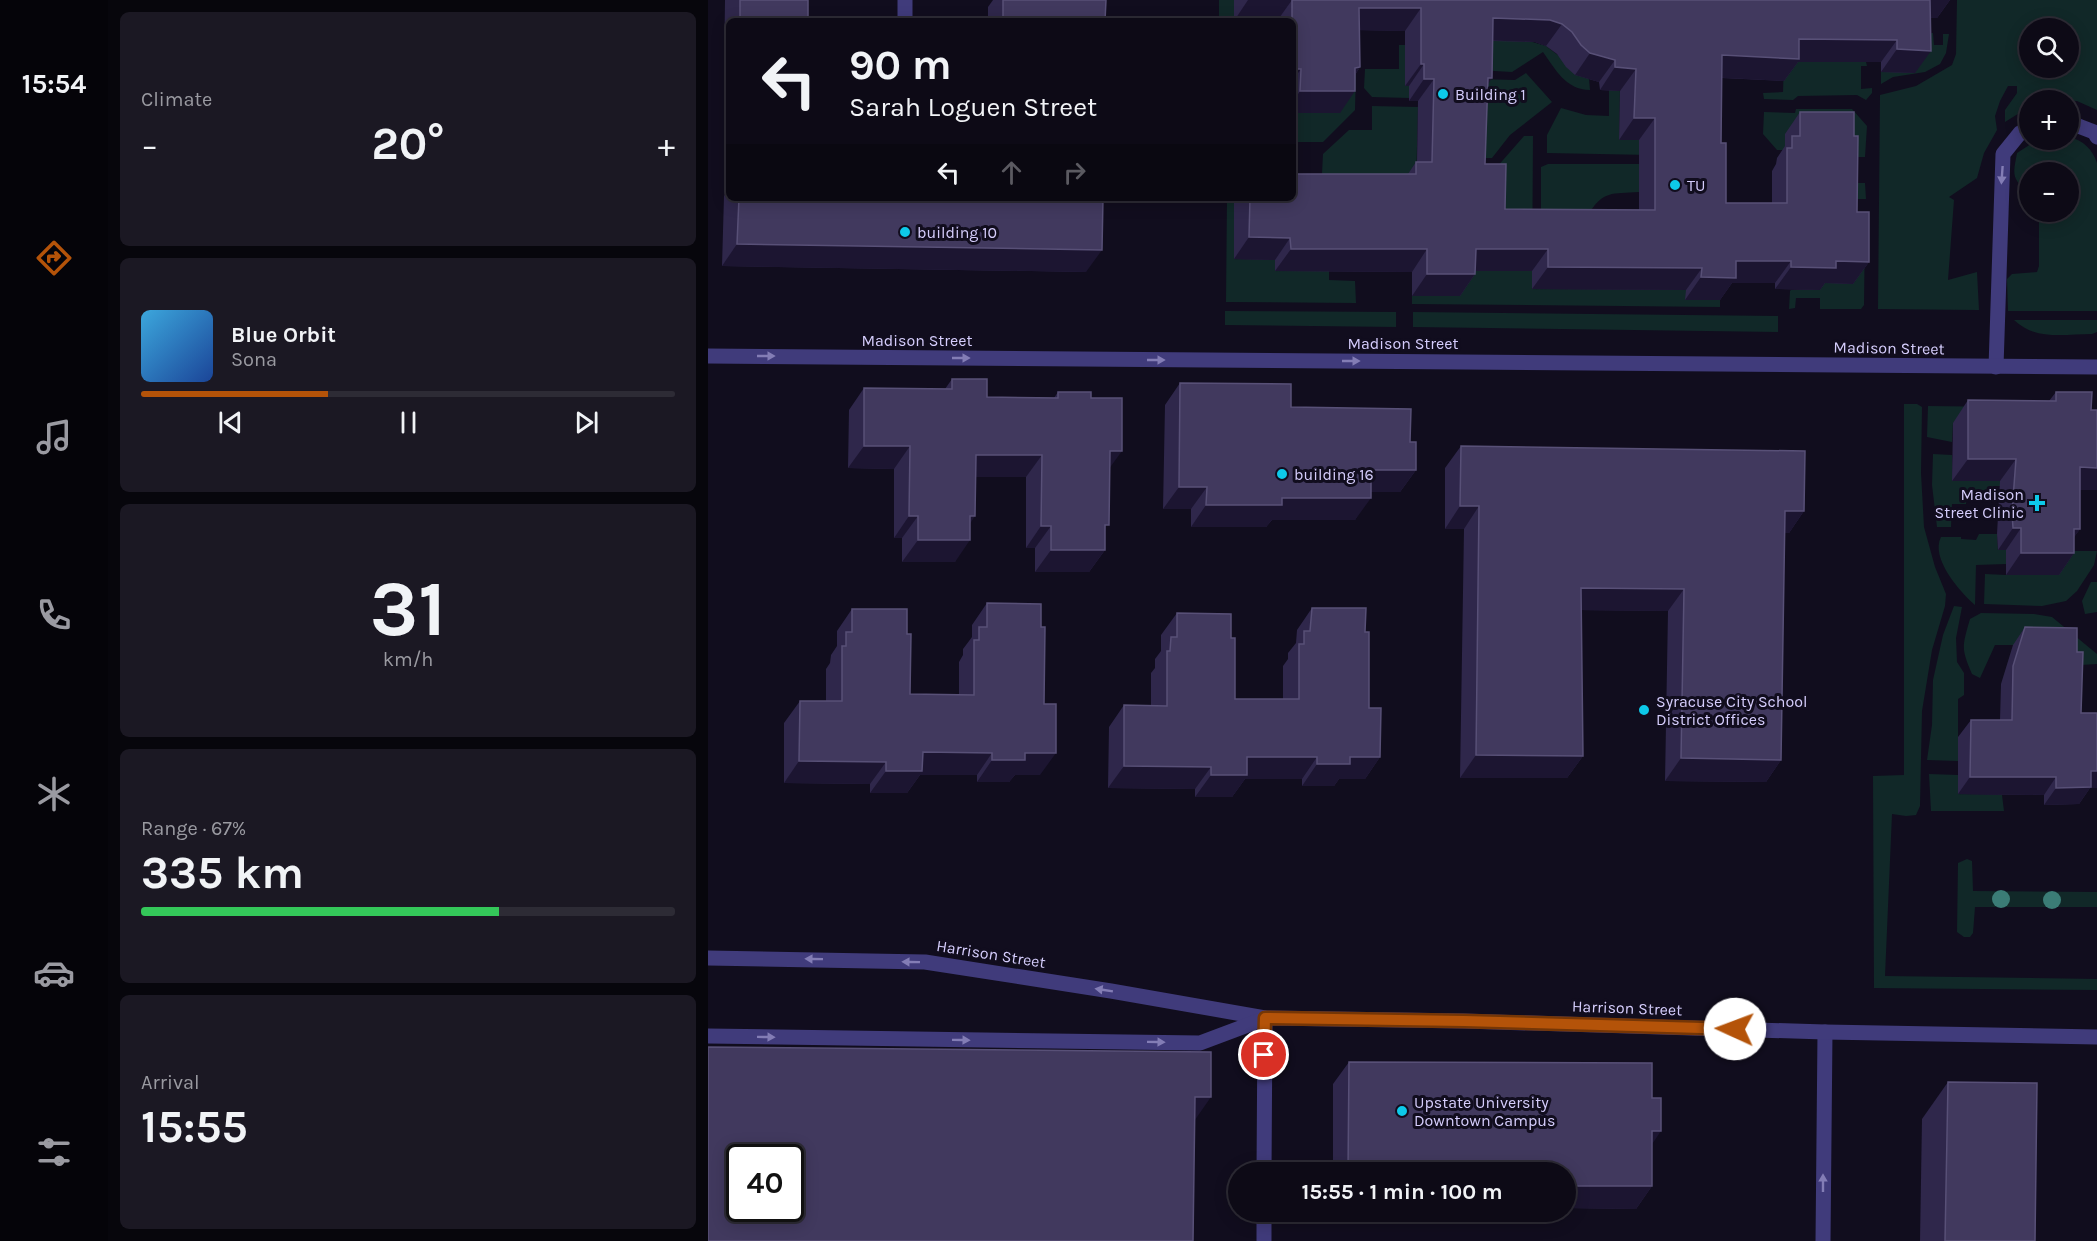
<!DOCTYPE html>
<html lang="en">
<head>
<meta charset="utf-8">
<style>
  :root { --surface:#0d0a16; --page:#1b1823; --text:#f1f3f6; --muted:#9a9aa1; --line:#2d2b35; --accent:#b45309 }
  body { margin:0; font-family:Karla,sans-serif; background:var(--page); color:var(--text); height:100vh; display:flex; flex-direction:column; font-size:22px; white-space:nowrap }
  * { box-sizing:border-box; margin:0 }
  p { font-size:20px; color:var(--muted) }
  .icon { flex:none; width:33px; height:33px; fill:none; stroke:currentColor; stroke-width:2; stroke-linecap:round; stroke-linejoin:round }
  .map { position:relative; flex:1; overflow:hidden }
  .details { display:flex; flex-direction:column; gap:12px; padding:12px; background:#07060c; width:600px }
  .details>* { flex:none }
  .top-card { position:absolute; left:18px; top:18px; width:570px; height:183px; border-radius:9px; box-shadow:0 3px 15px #0003,0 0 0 2px var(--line); background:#0d0a16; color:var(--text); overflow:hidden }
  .fabs { position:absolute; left:1311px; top:18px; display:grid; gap:12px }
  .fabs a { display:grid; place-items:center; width:60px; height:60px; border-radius:50%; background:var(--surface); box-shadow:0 3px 15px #0003,0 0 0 2px var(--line); font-size:30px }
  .speed { position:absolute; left:18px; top:1144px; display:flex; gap:12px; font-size:30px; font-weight:700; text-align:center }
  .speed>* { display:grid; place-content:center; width:78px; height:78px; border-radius:50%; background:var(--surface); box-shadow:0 3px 15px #0003,0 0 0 2px var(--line); line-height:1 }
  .speed .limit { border:3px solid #111; border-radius:9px; background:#fff; color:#111 }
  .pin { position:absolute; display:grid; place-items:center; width:51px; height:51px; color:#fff; margin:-26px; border:3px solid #fff; border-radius:50%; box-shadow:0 2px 6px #0007 }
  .me { position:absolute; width:66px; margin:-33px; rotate:272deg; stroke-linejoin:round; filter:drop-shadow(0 0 4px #0008) }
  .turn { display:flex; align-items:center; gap:21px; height:126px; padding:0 24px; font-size:27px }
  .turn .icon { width:78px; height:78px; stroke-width:2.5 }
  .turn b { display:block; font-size:42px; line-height:51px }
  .lanes { display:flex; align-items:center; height:57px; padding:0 24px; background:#0003; justify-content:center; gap:30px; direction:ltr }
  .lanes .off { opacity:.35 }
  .big { font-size:45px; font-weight:700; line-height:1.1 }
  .details .card { flex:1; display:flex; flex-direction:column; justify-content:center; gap:9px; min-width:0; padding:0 21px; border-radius:9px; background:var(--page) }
  .details .dial { align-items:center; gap:0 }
  .dial b { font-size:78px; line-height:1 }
  .song { display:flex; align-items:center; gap:18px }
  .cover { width:72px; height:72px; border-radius:9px; background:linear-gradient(135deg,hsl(200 70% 55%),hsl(220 70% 35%)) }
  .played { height:6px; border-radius:3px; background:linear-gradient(90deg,var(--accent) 35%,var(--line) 35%) }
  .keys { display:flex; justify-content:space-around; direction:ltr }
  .heat { display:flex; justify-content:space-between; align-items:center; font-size:33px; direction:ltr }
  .charge { height:9px; border-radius:4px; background:linear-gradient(90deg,#34c759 67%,var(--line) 0) }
  .trip { position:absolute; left:520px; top:1162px; width:348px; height:60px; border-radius:30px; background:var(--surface); box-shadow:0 3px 15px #0003,0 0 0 2px var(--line); font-weight:700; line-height:60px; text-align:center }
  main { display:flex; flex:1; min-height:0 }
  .menu { display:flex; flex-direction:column; width:108px; justify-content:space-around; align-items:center; background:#050409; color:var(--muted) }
  .menu .icon { width:42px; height:42px }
  .menu .active { color:var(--accent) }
  .menu b { font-size:27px; color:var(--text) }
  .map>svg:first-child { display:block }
  .green { fill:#112828; fill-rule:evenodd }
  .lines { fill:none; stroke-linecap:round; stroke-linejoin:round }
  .service { stroke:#403b7b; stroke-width:15 }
  .minor { stroke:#403b7b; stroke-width:15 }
  .tertiary { stroke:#403b7b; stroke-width:15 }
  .tree { fill:#3b7c76 }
  .wall { fill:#2f274b; fill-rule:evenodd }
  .shaded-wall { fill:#1c1531 }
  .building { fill:#41395e; stroke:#585077; stroke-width:1.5; fill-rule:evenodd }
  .oneway { fill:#837db5 }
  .route-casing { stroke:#753606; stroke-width:15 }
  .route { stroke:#b45309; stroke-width:10 }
  .poi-dot { fill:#0dc9e9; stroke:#110d1e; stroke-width:2 }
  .labels { text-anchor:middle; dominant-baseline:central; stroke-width:6; stroke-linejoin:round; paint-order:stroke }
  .poi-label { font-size:16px; fill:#d5cdfc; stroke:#110d1e; text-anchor:start }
  .street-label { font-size:16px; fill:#d5cdfc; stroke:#110d1e }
</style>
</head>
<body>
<main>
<nav class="menu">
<b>15:54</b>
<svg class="icon active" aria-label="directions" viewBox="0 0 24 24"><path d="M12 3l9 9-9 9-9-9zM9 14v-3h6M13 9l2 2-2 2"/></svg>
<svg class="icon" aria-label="music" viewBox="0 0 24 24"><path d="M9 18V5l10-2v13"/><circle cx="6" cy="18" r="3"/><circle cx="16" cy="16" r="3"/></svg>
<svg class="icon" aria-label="phone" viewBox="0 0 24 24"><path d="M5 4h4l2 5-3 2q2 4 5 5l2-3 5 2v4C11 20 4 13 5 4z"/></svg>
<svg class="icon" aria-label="climate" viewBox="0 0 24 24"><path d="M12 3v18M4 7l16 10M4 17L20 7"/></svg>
<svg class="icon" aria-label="car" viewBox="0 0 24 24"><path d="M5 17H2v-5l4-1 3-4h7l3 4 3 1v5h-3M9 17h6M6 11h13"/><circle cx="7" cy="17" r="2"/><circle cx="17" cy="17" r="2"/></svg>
<svg class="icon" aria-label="filters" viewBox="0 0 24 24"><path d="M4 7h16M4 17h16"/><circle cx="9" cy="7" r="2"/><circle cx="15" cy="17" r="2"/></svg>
</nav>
<section class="details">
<div class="card"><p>Climate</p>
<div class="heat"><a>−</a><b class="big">20°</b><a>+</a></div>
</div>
<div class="card">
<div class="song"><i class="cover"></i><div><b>Blue Orbit</b><p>Sona</p></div></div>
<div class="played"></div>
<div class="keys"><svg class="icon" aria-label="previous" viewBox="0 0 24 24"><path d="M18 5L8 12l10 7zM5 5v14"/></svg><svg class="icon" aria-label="pause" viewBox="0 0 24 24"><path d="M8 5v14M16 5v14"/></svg><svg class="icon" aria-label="next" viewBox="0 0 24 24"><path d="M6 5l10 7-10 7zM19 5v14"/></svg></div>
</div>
<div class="card dial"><b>31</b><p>km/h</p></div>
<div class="card"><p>Range · 67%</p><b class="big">335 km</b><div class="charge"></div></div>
<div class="card"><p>Arrival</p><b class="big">15:55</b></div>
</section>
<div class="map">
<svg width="1389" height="1241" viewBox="0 0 1389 1241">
  <rect width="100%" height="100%" fill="#110d1e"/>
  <g class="green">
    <path d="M511,0H526V21H546H511Z"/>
    <path d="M1249,0H1389V110L1369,101L1322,100L1321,107L1297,122V110L1309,93V86H1300L1292,101L1287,116L1289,130L1276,153L1269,178L1241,197L1246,200L1240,280L1269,272L1271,310L1170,309L1172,95L1208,86L1244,65L1248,54ZM1322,28H1360V68H1322Z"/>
    <path d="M770,26L838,46L881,79L882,90C858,90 847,69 835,52L804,72L769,70Z"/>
    <path d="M649,30L647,110L615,142H585V113H632Z"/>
    <path d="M1225,33L1226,45H1235V34H1241L1238,53L1232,64L1217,72L1185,77L1173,84V72L1206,34Z"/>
    <path d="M691,45H714L697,86H701V98L664,97L656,88L657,69H691Z"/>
    <path d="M1076,62H1158L1159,66H1153V89L1164,88V93L1158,100L1149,95L1090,96L1085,100L1056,99L1055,93L1075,92Z"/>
    <path d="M818,73L844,102L802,135L784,158H762L769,79L807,80Z"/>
    <path d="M901,90H912L911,140H942V155L839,153V135L853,108L878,115L901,116Z"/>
    <path d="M664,106L710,107L708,185L585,175L614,174L615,154L641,130H664Z"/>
    <path d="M1088,109H1144L1159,126L1157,157H1143V183H1157L1158,199H1144L1145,225H1157L1156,305L1153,309H1112V298H1088L1087,308L1081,309L1082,291L1083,290H1112V283H1145L1077,134V150H1069L1055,134L1056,112L1087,113Z"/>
    <path d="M816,136H825L824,289L978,290V299L1012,300V307L704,304V296L788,168Z"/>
    <path d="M1361,137C1375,140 1385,150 1389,163V311H1300L1299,279L1304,274L1329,272L1331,266V212H1360V172H1322L1321,193C1303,178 1305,175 1309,153L1329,140H1360Z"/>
    <path d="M840,164H936L931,177V192C904,194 895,190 880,215L833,223V167Z"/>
    <path d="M519,198H526V259L567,260L621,271V280L647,281L648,303L518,302Z"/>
    <path d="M517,311L688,312V327L517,325Z"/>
    <path d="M705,312L1070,316V332L705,327Z"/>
    <path d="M1306,320H1389V332L1384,334C1356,334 1328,341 1306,320Z"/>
    <path d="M1196,404H1209L1214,407L1213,473L1216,527L1227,567L1238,594L1237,606L1224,650L1214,711L1212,806L1208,815L1198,816L1184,814L1177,976L1389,979V990L1166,988L1165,776L1196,775Z"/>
    <path d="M1220,406L1299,407L1245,423L1244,442L1219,437Z"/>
    <path d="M1225,454L1244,455L1245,481H1303L1302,486H1285V491L1259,490L1258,504H1244L1243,527H1229L1224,485Z"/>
    <path d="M1271,534H1289L1290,550H1298V564L1268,565L1267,605C1252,592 1222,558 1233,537H1253V539L1268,540Z"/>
    <path d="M1351,551H1389L1386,565L1369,591L1358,601L1334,606L1276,604L1277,574L1298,575Z"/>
    <path d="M1383,582H1389V612L1377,614L1374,601Z"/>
    <path d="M1246,606L1254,607L1248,638L1249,662L1256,673V695L1250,699V761L1219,760L1224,725L1225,680L1235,635Z"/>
    <path d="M1273,613L1326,614L1344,617L1389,654V664L1357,666L1305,645H1287L1272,678L1264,674C1253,648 1254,647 1262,619Z"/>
    <path d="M1221,774L1250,775V794L1294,795L1296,811H1223Z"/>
    <path d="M1259,859L1264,861L1265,891L1389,892V907H1267L1265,933L1262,937H1256L1249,932L1250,863Z"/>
  </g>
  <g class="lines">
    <g class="service">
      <path d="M197,21V0"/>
      <path d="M1360,122L1386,132L1389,137"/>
      <path d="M1288,367L1295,154L1312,133L1322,128"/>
    </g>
    <g class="minor">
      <path d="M0,356L1389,367"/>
      <path d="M556,1173L557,1018"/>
      <path d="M556,1241V1212"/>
      <path d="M1115,1241L1117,1032"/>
    </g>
    <g class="tertiary">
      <path d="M0,958L217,962L403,991L557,1018L756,1021L1117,1032L1389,1037"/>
      <path d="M0,1036L492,1043L556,1019"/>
    </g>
  </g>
  <g class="tree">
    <circle cx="1293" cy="899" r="9"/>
    <circle cx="1344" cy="900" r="9"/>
  </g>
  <g class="wall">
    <path d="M17,0H100V21H21V72H16Z"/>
    <path d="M285,0H398L397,21H280V7Z"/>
    <path d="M526,0H1242L1229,18H1222L1207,73L1173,72V62H1090L1076,81L1014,78L1013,143L1018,203H1064V171L1068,164L1069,158L1077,146V134L1092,112L1146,136L1149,212L1161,262L1145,284L1117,283L1112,290L1067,289V283H1024L1012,300H977L978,290L824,289V271H767V274L752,296H704V272L567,271V260L526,259V198H585L586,174H700L708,162H709L710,101H701V86H697V31L652,30V67L647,75L632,113H585V21H526ZM785,41L827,42L838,46L849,54L858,67L867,75L891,82L892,90L912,91L911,140H931V210L797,209L777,164L780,86Z"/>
    <path d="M21,188V198H395L378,272L14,266L16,196Z"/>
    <path d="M244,379L279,397L346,398L350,392L383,398L402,467L397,532V550L381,572H327V548H318V477H268L262,524L247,562H194V538H186V469L140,468L141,410L156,388L237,389Z"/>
    <path d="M472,383L583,407L702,442L708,470L692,492H663L647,520H564L558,527H483V509H455L457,405Z"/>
    <path d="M1348,392L1383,410H1389V490H1372V529L1366,537V553L1351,575H1298V550H1290L1289,534L1292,481H1244L1245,423L1260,400L1341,401Z"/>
    <path d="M753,446L1096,511L1081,533H1076L1073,760L1058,782L957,781L960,611L873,610L875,756L859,778H752L756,529H737V468Z"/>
    <path d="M279,603L332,775H307L301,782H269V775H212L199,793H162V784L76,783V723L92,701H118V669L122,663L123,655L129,646V631L144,609L199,634L202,694L251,695V662L255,655V649L264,637V625Z"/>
    <path d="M604,608L657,632L661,708L672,757L657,779H631L626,786H594V779H537L524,797H487V789L400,788L401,727L416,705L443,706V673L447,668V659L453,651V635L469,613L523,638L527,699H575V666L580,659V653L588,643L589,630Z"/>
    <path d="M1317,627L1369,652L1373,713H1389V788H1382L1371,804L1336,805V795L1250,794V737L1263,720H1292L1293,684L1305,645Z"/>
    <path d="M641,1062L944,1186L928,1209L858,1208V1173H625V1084Z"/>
    <path d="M1240,1082L1327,1241H1212L1214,1119Z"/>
  </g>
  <g class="shaded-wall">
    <path d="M540,0H584L569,21H526Z"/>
    <path d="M1219,0H1242L1229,18H1206Z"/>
    <path d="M651,8H713L697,31L636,30Z"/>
    <path d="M785,18L842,20L854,24L838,46L827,42L770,40Z"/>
    <path d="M1091,39L1189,40L1173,62H1090L1076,81L999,77L1014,55Z"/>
    <path d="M1189,49L1223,51L1207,73L1173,72Z"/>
    <path d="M882,53L907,60L891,82L867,75Z"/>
    <path d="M713,64H716L701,86H697Z"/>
    <path d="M21,65V72H16Z"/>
    <path d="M652,67L637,90L647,68Z"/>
    <path d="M907,67L928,69L912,91L892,90Z"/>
    <path d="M586,69H593L585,80V71Z"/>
    <path d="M780,78H784L769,101Z"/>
    <path d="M716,79H726L710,101H701Z"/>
    <path d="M592,91H647L632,113H585V102Z"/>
    <path d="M926,118H947L931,140H911Z"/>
    <path d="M541,237L582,238L567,260L526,259Z"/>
    <path d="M29,244L394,250L378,272L14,266Z"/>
    <path d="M583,249H719L704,272L567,271Z"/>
    <path d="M768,249H840L824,271H752Z"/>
    <path d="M1028,261H1083L1067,283H1024L1012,300H977L993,277Z"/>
    <path d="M1128,261L1161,262L1145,284L1117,283L1112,290L1067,289L1083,267Z"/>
    <path d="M840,267L994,268L978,290L824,289Z"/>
    <path d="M719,274H767L752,296H704Z"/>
    <path d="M156,446H202L186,469L140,468Z"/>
    <path d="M402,451H414L398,473Z"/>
    <path d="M268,455H334L318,477H253Z"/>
    <path d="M1260,459H1308L1292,481H1244Z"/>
    <path d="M1372,467L1389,468V490H1357Z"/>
    <path d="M663,470H708L692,492H647Z"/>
    <path d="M471,487H499L483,509H455Z"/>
    <path d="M574,498H663L647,520H564L558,527H483L498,505Z"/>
    <path d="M752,506H771L756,529H737Z"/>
    <path d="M1077,511H1096L1081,533H1061Z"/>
    <path d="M201,516H210L194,538H186Z"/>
    <path d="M262,516H267L252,539Z"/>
    <path d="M333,526H343L327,548H318Z"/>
    <path d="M1305,528H1313L1298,550H1290Z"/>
    <path d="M1366,529H1372L1356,551Z"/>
    <path d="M210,540H262L247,562H194Z"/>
    <path d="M343,550H397L381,572H327Z"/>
    <path d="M1313,553H1366L1351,575H1298Z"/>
    <path d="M873,588L976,589L960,611L857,610Z"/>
    <path d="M215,752L284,753L269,775H212L199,793H162L178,771Z"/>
    <path d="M317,753H348L332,775H307L301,782H269L284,760Z"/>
    <path d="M768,755L875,756L859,778H752Z"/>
    <path d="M539,757H609L594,779H537L524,797H487L503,775Z"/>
    <path d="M642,757H672L657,779H631L626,786H594L609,764Z"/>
    <path d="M973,758L1073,760L1058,782L957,781Z"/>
    <path d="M91,761L178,762L162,784L76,783Z"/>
    <path d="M416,766L503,767L487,789L400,788Z"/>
    <path d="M1383,771H1389V788H1382L1371,804L1336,805L1348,788Z"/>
    <path d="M1262,777H1348L1336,795L1250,794Z"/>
    <path d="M487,1097H503L482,1127Z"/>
    <path d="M944,1131H953L938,1153Z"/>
    <path d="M858,1186H944L928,1209L858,1208Z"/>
  </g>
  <g class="building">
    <rect x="32" y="0" width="68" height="21"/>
    <path d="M295,0H398L397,21H295Z"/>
    <path d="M584,0H1222L1223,51L1189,49V40L1091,39V59L1014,55L1013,143H1018V203H1079V148H1084V136H1092V112H1146V136H1150L1149,212H1161V262L1128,261V268L1083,267V261H1028V278L993,277L994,268L840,267V249H768L767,274H719V249H583L582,238L541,237L542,198H585V165L586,174H708V162H724L726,79H716V64H713V8H651L652,67L647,68V91H592L593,69H586L587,55H585V21H584ZM785,18L842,20L854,24L864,32L873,45L882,53L907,60V67L928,69L926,118H947V210L797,209L798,164H777L780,78H784Z"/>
    <path d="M31,198H395L394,250L29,244Z"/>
    <path d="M244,379H279V397L350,398V392H383V398H414V451H402L401,525H397V550H343V526H333L334,455H268L267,516H262V540H210V516H201L202,446H156V388L244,389Z"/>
    <path d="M472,383L583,384V407L703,409L702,442H708V470H663V498H574V505H498L499,487H471Z"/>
    <path d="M1348,392H1384L1383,410H1389V468L1372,467V529H1366V553H1313V528H1305L1304,512L1308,459H1260V400L1348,401Z"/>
    <path d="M753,446L1097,451L1096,511H1077L1073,760L973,758L976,589L873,588L875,756L768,755L771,506H752Z"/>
    <path d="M279,603L333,604V627H337L336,704H348V753H317V760H284V753L215,752L214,771H178V762L91,761L92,701H134V646H138V632H144V609H199V634H203L202,694L266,695V640H271V627H279Z"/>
    <path d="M604,608H658L657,632H661V708H673L672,757H642V764H609V757H539V775H503V767L416,766V705L459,706V651H462L463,637H469V613L523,614V638H527V699H591V644H596V631H602Z"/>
    <path d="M1317,627L1369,628V652H1375L1373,713H1389V771H1383V787L1348,788V777H1262L1263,720H1304L1305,666Z"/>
    <path d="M0,1047L503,1052V1097H487L485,1241H0ZM32,1158H82V1209H32Z"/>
    <path d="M641,1062L944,1063V1098H953V1131H944V1186H858V1173H640Z"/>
    <path d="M1240,1082L1329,1083L1327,1241H1237Z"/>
  </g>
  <defs><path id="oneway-solid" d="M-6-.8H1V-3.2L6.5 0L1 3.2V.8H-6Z" transform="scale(1.5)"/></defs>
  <g class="oneway">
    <use href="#oneway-solid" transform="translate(1294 175) rotate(94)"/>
    <use href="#oneway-solid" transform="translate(58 356)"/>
    <use href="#oneway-solid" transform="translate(253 358)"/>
    <use href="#oneway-solid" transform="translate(448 360)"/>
    <use href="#oneway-solid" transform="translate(643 361)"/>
    <use href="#oneway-solid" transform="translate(106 959) rotate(-179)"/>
    <use href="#oneway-solid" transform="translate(203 962) rotate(-179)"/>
    <use href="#oneway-solid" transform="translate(396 990) rotate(-171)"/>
    <use href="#oneway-solid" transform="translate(58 1037) rotate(1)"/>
    <use href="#oneway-solid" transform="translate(253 1040) rotate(1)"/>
    <use href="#oneway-solid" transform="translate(448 1042) rotate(1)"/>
    <use href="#oneway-solid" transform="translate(1115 1183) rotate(-90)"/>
  </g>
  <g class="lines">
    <defs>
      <path id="route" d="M556,1055L557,1018L756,1021L1027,1029"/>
    </defs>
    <use href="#route" class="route-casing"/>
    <use href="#route" class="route"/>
  </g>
  <g class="poi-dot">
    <circle cx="735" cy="94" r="6"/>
    <circle cx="967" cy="185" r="6"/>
    <circle cx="197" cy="232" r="6"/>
    <circle cx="574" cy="474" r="6"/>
    <path d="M1326 494h6v6h6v6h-6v6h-6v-6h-6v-6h6z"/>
    <circle cx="936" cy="710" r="6"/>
    <circle cx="694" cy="1111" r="6"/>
  </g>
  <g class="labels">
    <g class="poi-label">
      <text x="747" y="94">Building 1</text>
      <text x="979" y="185">TU</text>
      <text x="209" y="232">building 10</text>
      <text x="586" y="474">building 16</text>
      <text x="1316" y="494" text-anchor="end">Madison<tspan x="1316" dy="18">Street Clinic</tspan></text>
      <text x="948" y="701">Syracuse City School<tspan x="948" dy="18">District Offices</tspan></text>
      <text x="706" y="1102">Upstate University<tspan x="706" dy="18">Downtown Campus</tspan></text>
    </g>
    <g class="street-label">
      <text x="209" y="340">Madison Street</text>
      <text x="695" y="343">Madison Street</text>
      <text transform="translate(1181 348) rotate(1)">Madison Street</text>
      <text transform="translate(283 954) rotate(9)">Harrison Street</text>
      <text transform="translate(919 1008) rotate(2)">Harrison Street</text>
    </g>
  </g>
</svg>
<div class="fabs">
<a><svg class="icon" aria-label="search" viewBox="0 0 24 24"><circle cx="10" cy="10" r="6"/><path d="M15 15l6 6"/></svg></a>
<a>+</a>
<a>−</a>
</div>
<div class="speed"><div class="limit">40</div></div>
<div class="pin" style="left:556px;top:1055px;background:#d93025"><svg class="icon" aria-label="arrive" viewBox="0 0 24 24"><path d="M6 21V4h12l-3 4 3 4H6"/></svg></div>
<svg class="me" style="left:1027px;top:1029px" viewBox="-20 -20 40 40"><circle r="19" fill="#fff"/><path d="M0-13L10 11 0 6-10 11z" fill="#b45309"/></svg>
<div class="trip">15:55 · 1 min · 100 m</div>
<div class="top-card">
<div class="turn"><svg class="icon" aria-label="left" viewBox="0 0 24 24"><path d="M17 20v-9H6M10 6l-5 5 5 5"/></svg><div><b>90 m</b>Sarah Loguen Street</div></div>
<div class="lanes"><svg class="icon" aria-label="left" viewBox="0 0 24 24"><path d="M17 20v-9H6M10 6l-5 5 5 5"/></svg><svg class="icon off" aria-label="ahead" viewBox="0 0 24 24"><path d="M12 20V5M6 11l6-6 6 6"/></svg><svg class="icon off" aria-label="right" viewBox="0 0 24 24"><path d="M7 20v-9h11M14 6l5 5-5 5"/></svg></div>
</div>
</div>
</main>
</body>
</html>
